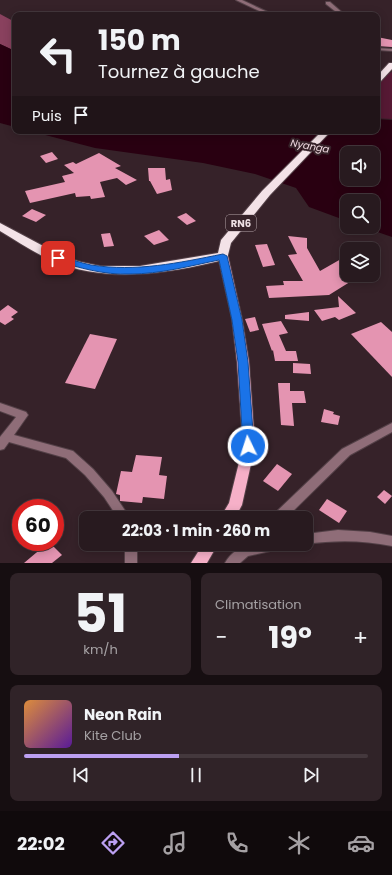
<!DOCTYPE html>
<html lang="fr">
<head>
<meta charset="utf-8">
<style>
  :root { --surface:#281a1f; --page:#302328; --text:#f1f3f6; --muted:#a5a1a4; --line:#44383d; --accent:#bca0f2 }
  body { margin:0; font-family:Poppins,sans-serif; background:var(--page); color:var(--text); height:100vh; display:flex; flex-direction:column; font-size:15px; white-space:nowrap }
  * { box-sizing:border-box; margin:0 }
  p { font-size:13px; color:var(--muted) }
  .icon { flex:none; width:22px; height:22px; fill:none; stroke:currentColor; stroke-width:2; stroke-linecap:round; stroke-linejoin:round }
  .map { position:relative; height:563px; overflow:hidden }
  .details { display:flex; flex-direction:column; gap:10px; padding:10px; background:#160e11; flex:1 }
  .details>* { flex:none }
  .hud { position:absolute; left:12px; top:12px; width:368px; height:122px; border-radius:8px; box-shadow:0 2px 10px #0003,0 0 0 1px var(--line); background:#281a1f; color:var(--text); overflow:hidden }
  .tools { position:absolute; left:340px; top:146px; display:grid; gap:8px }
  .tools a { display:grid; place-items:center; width:40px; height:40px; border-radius:8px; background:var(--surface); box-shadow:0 2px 10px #0003,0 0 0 1px var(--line); font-size:20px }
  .speed { position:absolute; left:12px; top:499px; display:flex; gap:8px; font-size:20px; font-weight:700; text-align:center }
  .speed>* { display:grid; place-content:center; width:52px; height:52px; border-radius:50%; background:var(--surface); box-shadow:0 2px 10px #0003,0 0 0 1px var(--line); line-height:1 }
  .speed .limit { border:6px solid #d22; background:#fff; color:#111 }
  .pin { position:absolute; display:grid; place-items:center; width:34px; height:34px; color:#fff; margin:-17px; border-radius:8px; box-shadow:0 2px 6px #0006 }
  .me { position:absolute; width:44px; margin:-22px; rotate:356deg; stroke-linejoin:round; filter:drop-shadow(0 0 3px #0008) }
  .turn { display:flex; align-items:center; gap:14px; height:84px; padding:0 20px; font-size:18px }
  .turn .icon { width:52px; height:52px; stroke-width:2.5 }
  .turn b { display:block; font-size:28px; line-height:34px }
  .then { display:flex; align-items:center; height:38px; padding:0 20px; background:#0003; gap:8px; font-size:15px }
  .big { font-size:30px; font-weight:700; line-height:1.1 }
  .details .card { flex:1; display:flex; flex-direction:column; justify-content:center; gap:6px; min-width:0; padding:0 14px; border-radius:8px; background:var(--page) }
  .details .dial { align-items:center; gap:0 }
  .dial b { font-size:52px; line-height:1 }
  .song { display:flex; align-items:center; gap:12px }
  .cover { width:48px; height:48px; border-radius:6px; background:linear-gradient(135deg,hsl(30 70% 55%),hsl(270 70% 35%)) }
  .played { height:4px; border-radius:2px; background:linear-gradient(90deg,var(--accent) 45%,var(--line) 45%) }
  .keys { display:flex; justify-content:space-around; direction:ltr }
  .heat { display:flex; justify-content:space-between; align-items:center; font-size:22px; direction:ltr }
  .details .tiles { flex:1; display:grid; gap:10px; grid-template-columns:1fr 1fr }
  .card:last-child { grid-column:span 2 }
  .trip { position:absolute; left:79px; top:511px; width:234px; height:40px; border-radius:8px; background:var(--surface); box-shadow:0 2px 10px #0003,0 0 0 1px var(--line); font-weight:700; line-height:40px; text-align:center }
  .dock { display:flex; height:64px; justify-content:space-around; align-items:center; background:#100a0c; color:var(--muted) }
  .dock .icon { width:28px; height:28px }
  .dock .on { color:var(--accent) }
  .dock b { font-size:18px; color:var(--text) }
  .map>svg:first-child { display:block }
  .green { fill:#561934 }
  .forest { fill:#89415e }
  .water { fill:#290011; fill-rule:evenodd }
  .building { fill:#e494b1 }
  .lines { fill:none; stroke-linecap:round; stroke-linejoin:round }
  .street-casing { stroke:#534047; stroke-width:2 }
  .primary-casing { stroke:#534047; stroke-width:2 }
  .highway-casing { stroke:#534047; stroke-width:2 }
  .street { fill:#8f6d78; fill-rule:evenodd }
  .primary { fill:#f6b0c8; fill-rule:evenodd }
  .highway { fill:#f3e2e7; fill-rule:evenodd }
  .route { fill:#1a73e8; stroke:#114b97 }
  .labels { text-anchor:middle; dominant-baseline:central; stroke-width:4; stroke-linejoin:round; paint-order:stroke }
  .far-water-label { font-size:10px; font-style:italic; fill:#f2dce3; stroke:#362229 }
  .shield { fill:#362229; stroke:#b6a6ab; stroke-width:1 }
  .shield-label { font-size:10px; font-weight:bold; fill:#eddfe3 }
</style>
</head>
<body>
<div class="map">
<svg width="392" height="563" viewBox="0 0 392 563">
  <rect width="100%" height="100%" fill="#362229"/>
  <path class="green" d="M392,72V119L377,118V79Z"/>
  <path class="forest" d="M0,14L15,22V51L0,44Z"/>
  <g class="water">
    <path d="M0,44L15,51V127L0,123Z"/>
    <path d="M377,119L392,120V237L363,227H373V201H347V221L309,207L296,188L255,174L203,163L95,148L30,131H377ZM347,153H373V179H347Z"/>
  </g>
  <g class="building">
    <path d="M377,37L392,40V47L377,46Z"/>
    <path d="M52,152L58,159L46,163L40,156Z"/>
    <path d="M99,153L121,166L115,168L137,180L126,185L117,178L100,182L105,197L91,199L90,196L76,197L75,193L30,203L25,191L65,182L62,176L74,173L64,165L73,162L76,164Z"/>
    <path d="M148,168H165L166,180L170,179L172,190L157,194L150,181H149Z"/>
    <path d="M32,209L46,215L36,222L22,216Z"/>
    <path d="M186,213L196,221L187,225L177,217Z"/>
    <path d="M159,230L169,240L154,245L144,236Z"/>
    <path d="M110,233L114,246L104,247L101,234Z"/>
    <path d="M288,236L307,238V248L320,271L341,259L347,263V275H361L329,295L269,298L266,286L284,285L283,281H303L288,255L297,254Z"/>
    <path d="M267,244L275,265L263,267L255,245Z"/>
    <path d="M338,296L356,313L339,320L335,317L322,321L314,310L339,307Z"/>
    <path d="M8,305L18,312L11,317L14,319L5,325L0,322V311Z"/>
    <path d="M309,312V321L285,319V315Z"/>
    <path d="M255,317L259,330L250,332L245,319Z"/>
    <path d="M281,321L288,333L279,335L286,351H296L298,361H275L273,350L272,351L262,324Z"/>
    <path d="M381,322L392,332V377L351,334Z"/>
    <path d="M90,334L117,339L95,389L65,383Z"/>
    <path d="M293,363L310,364L311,374L293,373Z"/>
    <path d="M278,383H290V391H304L306,403H292L294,426L281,425Z"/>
    <path d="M324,409L334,412L333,414L340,416L338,425L321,422Z"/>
    <path d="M136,455L162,457L159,475L167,476L164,499L143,497L142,503L120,501V495L116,494L121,471L132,472Z"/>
    <path d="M277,464L292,474L278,491L263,481Z"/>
    <path d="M384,490L392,496L385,504L377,497Z"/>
    <path d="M327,499L347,511L339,523L319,510Z"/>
    <path d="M49,542L62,555L52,563H24Z"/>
  </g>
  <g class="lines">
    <defs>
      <g id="street">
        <path d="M236,0H242L274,15H268Z"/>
        <path d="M326,2H330L345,15H340L326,4Z"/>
        <path d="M377,48L392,49V51L377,50Z"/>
        <path d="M0,403L26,412L28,415L14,435L73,451L93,469L112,491L130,518H118L104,497L85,475L66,458L9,442L4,449L0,450V437L16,417L0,411Z"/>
        <path d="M392,423V432L350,455L286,518H272L274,514L342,449Z"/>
        <path d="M338,530L370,532L392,536V546C363,540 335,540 306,544H305L306,534Z"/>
        <rect x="125" y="544" width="12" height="19"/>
        <path d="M252,544H285L283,548L279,549L248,556L240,563H225C230,553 242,546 252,544Z"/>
      </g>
      <g id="primary">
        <path d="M223,253L228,256L242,319L249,362L255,446L242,505L235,518H220L229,503L243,446L237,362L232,319L218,256Z"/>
        <path d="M203,544H218L207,563H191Z"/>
      </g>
      <g id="highway">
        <path d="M389,63H392V69L380,82H377V76Z"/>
        <path d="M322,131H331L270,195L231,243L227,259C172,273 107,284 53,261C34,253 17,241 0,231V223L62,256L81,262L100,266H140L218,253L221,240L262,191Z"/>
      </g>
    </defs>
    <use href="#street" class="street-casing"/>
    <use href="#primary" class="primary-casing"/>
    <use href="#highway" class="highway-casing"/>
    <use href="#street" class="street"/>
    <use href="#primary" class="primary"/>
    <use href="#highway" class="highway"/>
  </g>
  <path class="route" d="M223,254L227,256L242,320L248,362L254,446L253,450L248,451L244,450L243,446L238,362L232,320L219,260C190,266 160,274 130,274C104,275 79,268 55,260L53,258L58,256C69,258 80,263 91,265C137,272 178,263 223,254Z"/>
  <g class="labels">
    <g class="far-water-label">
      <text transform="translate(310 146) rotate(10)">Nyanga</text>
    </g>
    <rect class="shield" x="226" y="215" width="30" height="16" rx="3"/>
    <g class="shield-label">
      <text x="241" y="223">RN6</text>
    </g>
  </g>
</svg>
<div class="tools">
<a><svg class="icon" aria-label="sound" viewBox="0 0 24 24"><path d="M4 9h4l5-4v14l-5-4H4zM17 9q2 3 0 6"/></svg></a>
<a><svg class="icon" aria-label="search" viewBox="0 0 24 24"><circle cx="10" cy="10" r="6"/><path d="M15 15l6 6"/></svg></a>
<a><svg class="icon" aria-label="layers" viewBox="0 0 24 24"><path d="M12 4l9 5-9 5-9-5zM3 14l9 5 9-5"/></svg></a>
</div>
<div class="speed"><div class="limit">60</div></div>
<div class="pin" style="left:58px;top:258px;background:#d93025"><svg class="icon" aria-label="arrive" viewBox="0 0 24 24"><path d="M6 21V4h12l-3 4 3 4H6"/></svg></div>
<svg class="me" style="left:248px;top:446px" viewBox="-20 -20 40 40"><circle r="17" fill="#1a73e8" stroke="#fff" stroke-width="3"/><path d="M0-11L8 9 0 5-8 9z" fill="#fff"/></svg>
<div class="trip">22:03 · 1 min · 260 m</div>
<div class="hud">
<div class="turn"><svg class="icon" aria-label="left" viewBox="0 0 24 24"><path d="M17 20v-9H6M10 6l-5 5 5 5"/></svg><div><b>150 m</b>Tournez à gauche</div></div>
<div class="then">Puis<svg class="icon" aria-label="arrive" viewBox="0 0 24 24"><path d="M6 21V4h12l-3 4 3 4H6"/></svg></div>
</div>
</div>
<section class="details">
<div class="tiles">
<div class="card dial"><b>51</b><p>km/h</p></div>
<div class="card"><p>Climatisation</p>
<div class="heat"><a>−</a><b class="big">19°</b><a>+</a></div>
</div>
<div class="card">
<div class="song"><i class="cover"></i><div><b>Neon Rain</b><p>Kite Club</p></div></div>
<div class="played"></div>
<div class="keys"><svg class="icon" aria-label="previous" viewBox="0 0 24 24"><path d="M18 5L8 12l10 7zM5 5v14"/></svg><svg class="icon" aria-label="pause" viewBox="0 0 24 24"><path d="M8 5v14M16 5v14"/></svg><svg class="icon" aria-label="next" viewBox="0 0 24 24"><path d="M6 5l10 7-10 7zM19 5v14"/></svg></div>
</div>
</div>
</section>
<nav class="dock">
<b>22:02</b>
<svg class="icon on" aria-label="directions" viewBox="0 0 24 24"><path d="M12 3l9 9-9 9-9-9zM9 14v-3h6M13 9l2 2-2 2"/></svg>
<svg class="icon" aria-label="music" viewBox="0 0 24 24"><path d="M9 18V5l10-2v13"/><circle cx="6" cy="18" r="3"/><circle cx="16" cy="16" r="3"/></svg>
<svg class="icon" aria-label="phone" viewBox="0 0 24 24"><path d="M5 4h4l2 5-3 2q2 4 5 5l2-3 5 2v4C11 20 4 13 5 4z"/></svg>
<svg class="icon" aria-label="climate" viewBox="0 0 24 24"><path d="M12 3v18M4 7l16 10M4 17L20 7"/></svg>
<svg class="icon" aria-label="car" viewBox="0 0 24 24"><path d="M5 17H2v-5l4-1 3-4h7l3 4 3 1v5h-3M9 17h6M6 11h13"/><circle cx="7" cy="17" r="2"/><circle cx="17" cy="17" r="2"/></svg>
</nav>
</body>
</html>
